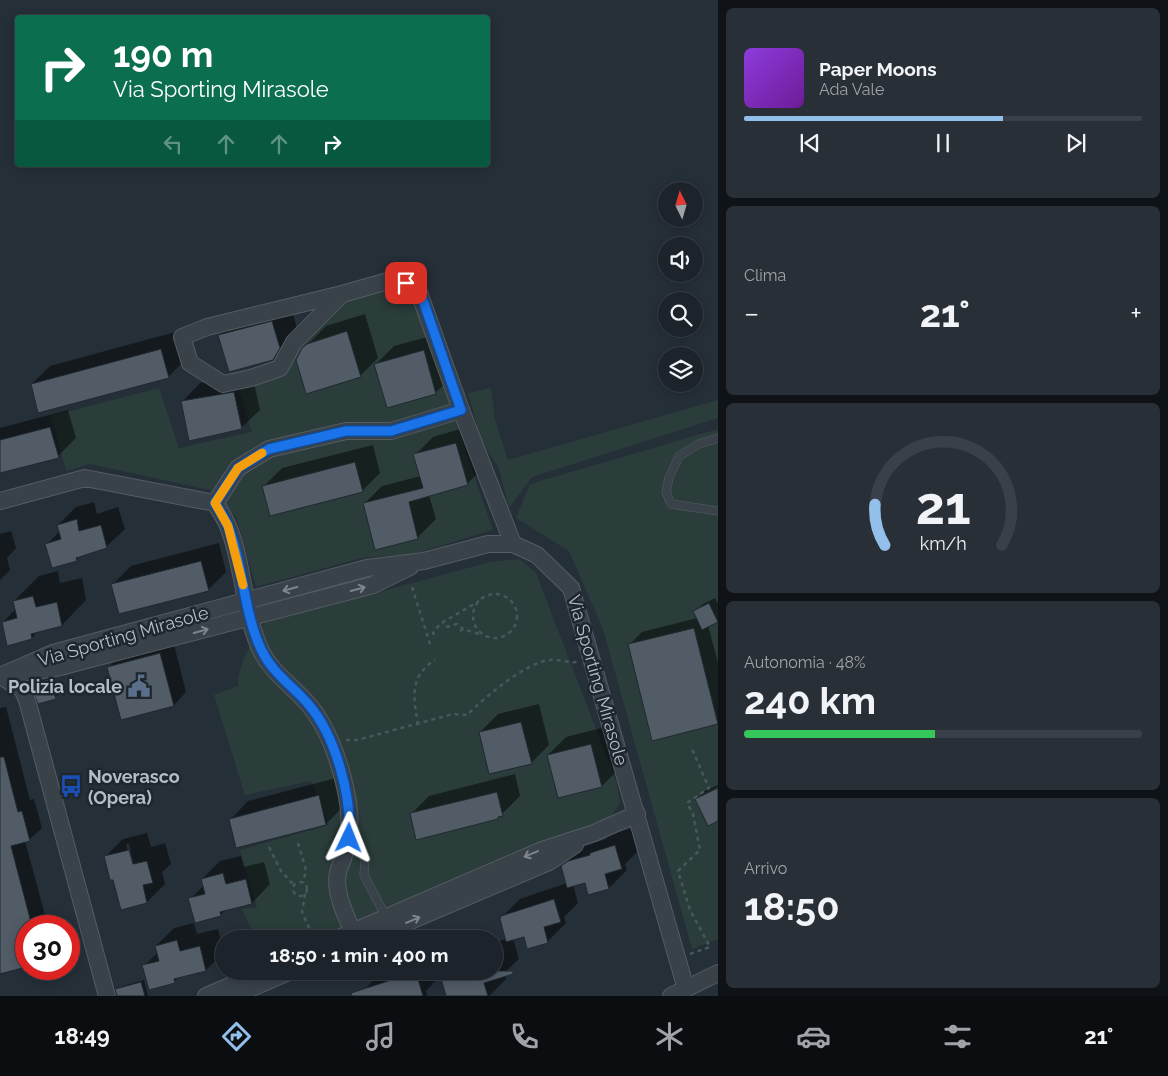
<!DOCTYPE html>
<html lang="it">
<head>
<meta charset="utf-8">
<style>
  :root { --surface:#1c232a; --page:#292f36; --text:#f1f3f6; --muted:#a0a4a8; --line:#3a4047; --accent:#93bfeb }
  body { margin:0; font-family:Raleway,sans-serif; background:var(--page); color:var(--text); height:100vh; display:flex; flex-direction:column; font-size:19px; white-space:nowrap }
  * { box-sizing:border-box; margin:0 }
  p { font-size:16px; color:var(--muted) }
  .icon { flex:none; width:28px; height:28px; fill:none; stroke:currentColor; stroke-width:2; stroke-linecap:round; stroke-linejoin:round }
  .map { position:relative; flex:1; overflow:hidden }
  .details { display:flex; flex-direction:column; gap:8px; padding:8px; background:#0f1317; width:450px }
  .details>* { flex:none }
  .hud { position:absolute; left:15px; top:15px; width:475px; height:152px; border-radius:5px; box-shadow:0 2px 12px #0003,0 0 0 1px var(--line); background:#0b6e4f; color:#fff; overflow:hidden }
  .needle { width:32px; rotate:355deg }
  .controls { position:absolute; left:658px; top:182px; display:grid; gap:10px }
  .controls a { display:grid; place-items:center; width:45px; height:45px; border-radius:50%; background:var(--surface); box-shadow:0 2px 12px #0003,0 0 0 1px var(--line); font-size:25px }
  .speed { position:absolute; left:15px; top:915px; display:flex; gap:10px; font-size:25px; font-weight:700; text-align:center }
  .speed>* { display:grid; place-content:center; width:65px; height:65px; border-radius:50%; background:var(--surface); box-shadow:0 2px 12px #0003,0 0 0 1px var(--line); line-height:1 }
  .speed .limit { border:8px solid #d22; background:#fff; color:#111 }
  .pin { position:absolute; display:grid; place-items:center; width:42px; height:42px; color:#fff; margin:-21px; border-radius:10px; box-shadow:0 2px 8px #0006 }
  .me { position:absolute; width:55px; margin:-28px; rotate:2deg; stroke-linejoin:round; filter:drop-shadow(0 0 4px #0008) }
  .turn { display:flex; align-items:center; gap:18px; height:105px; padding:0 15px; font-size:22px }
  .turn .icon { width:65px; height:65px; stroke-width:2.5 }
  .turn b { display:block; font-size:35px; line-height:42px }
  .lanes { display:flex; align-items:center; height:48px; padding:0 15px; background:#0003; justify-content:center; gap:25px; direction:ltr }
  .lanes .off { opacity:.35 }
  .big { font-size:38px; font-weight:700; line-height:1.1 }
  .details .widget { flex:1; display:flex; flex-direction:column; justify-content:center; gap:8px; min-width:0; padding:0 18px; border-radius:8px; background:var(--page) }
  .details .dial { align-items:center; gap:0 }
  .dial svg { height:130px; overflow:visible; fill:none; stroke:var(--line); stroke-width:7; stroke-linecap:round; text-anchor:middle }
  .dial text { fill:var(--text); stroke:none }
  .song { display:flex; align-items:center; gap:15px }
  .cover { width:60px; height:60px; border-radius:8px; background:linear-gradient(135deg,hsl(270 70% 55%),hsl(280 70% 35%)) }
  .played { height:5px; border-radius:2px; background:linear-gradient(90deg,var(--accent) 65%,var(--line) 65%) }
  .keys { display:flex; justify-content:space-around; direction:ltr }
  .heat { display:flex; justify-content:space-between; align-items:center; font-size:28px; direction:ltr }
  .charge { height:8px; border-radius:4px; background:linear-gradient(90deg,#34c759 48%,var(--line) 0) }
  .trip { position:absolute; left:215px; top:930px; width:288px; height:50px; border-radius:25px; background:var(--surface); box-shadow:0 2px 12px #0003,0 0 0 1px var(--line); font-weight:700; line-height:50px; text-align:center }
  .tabs { display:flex; height:80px; justify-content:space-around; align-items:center; background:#0b0e11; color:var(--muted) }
  .tabs .icon { width:35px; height:35px }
  .tabs .current { color:var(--accent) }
  .tabs b { font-size:22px; color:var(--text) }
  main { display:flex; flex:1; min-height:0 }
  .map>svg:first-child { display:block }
  .green { fill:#2a3d3b }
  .shadow { fill:#0007; fill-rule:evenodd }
  .building { fill:#515c67; stroke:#202830 }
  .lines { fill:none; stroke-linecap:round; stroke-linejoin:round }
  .lane-casing { stroke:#545c64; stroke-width:9 }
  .street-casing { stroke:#545c64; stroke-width:18 }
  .path { stroke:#475858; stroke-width:2.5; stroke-dasharray:4 4; stroke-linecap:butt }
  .lane { stroke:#394149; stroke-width:8 }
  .street { stroke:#394149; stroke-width:16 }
  .oneway { stroke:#7d858d }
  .route-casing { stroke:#114b97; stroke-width:12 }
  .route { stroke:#1a73e8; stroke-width:9 }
  .slow { stroke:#f59e0b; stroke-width:9 }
  .labels { text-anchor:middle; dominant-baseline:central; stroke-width:5; stroke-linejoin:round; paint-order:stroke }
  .street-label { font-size:18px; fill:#b4bcc5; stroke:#1e262e }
  .poi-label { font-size:18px; font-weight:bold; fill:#b4bcc5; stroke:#1e262e; text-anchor:end }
</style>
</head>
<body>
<main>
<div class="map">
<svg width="718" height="996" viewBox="0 0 718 996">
  <rect width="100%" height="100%" fill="#252f38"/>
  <g class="green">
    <path d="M393,290L414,303L493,530L413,554L361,558L256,587L236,517L210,490L90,464L66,471L51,416L159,388L179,448L252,432L238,385L274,375L322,322L349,298Z"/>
    <path d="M491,388L495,420L508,460L718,400V418L532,477L509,508L499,469L481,440L468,393Z"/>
    <path d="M718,429V939L692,949L603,629L569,551L516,518L530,484Z"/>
    <path d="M520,559L536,573L616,781L620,803L611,816L319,939H256L242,909L257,907L240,850L329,825L311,781L245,795L214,695L238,686C239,661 251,644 264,623L490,562Z"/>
  </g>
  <g class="shadow">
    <path d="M290,304L297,329L291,340L272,359L219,335L237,317Z"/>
    <path d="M365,314L378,358L360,376L308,344L326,326Z"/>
    <path d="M179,331L187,358L169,376L39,411L32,384L50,366Z"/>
    <path d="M442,333L454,375L435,393L375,365L394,346Z"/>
    <path d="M252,374L260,410L241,428L182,402L200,383Z"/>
    <path d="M68,410L76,438L58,456L0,472V428Z"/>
    <path d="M474,425L485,466L467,484L429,495L436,519L418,537L375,548L364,504L382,486L421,476L415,455L433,437Z"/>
    <path d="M373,445L380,473L362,491L264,486L282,468Z"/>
    <path d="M94,502L97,514L118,507L125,529L106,547L82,554L76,560L47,544L60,531L58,525L76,507Z"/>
    <path d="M11,531L16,548L7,558L10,570L0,580V534Z"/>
    <path d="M219,543L226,572L208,590L113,584L131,566Z"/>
    <path d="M58,571L60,583L82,578L86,600L62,625L38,631L32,638L8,644L3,622L16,609L14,601L39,576Z"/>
    <path d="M715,598L718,604V620L708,625L718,663V723L629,645L642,632L701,617L697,610L703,604Z"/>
    <path d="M173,641L186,692L174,705L122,719L108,668L120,655Z"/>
    <path d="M53,677L58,695L55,698L32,684Z"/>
    <path d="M539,704L549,745L531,763L480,732L498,714Z"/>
    <path d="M6,707L30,800L34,799L42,828L29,840L25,841L48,926H26V965L0,972V708Z"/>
    <path d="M609,726L620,768L602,786L548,755L566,737Z"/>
    <path d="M515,774L520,796L498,818L411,814L429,796Z"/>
    <path d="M336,778L344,806L326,824L230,820L248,801Z"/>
    <path d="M718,785V787L706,793V796L718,790V820L696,800L706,790Z"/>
    <path d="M633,828L639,850L625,864L627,870L609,888L586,882L573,885L578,903L564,917L566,923L547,942L524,935L513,938L519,959L504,973L506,979L489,996H466L494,971V943L506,939L502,917L520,899L567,883L562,867L580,848L606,839L609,835Z"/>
    <path d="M147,833L151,847L165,843L171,864L162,872L165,884L147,902L114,878L105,857L123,839ZM126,844H129L133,862H131Z"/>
    <path d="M241,856L244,867L264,862L270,884L252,903L226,910L220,915L190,899L204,885L202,879L220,861Z"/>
    <path d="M194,923L197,934L218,929L224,952L206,970L179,977L174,982L144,966L158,952L156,946L174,928Z"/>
    <path d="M439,971L440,976L426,991L427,996H364V990L382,972Z"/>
    <path d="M144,980L148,996H122L120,989L123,986Z"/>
  </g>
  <g class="building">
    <path d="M272,321L280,348L273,360L229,372L218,335Z"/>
    <path d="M347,331L361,377L306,394L296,360L302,348L307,344Z"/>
    <path d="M161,349L169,378L38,413L31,384Z"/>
    <path d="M424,350L436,394L387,408L374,364Z"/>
    <path d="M234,392L242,429L189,441L181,401Z"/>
    <path d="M50,427L59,458L0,473V440Z"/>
    <path d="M456,443L468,485L409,502L418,539L375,550L363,503L423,488L413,454Z"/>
    <path d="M355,462L363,492L270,516L262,486Z"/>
    <path d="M77,519L79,531L101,525L107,548L76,558L77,561L52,568L45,544L61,539L57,525Z"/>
    <path d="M201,561L209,591L119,614L111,584Z"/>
    <path d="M33,596L36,607L57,602L62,626L31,634L32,639L7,646L2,622L17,618L13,601Z"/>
    <path d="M709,603L718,622L702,630L693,611Z"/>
    <path d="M694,628L718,724L652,741L628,644Z"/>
    <path d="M160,653L174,706L121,720L107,667Z"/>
    <path d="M50,679L56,699L38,704L30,684Z"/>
    <path d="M521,722L532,764L489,774L479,732Z"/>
    <path d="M591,744L602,787L558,798L547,755Z"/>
    <path d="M0,757H4L18,812L22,811L30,841L11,846L32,926H26V967L0,974Z"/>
    <path d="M718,788V821L708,826L695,799Z"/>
    <path d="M497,792L503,816L498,817V819L416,840L410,813Z"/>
    <path d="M319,795L326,825L236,848L229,819Z"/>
    <path d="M615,845L622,869L605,874L609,889L588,895L585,883L567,888L561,866L568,861L590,855V853Z"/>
    <path d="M129,850L133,864L147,861L153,883L143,885L147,903L121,910L113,880H110L104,856Z"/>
    <path d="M223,873L226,884L246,879L252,904L220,912L221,916L195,923L188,898L205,894L201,879Z"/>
    <path d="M554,899L561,922L544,927L548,943L527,949L524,937L506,942L500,919L501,916Z"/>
    <path d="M177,940L180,951L200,946L206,971L174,979L175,983L149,990L142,965L159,961L155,946Z"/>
    <path d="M441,971H513V974L484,983L488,996H446L440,975Z"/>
    <path d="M416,972L423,996H352L351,993Z"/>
    <path d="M141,982L145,996H117L115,989Z"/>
  </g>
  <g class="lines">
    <defs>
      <g id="lane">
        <path d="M718,438L699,444L679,456L669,478L666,492L671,504L718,511"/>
        <path d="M365,860L364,875L386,917"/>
      </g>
      <g id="street">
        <path d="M342,294L207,327L182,337L190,363L223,384L251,378L280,368L294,342L342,294L395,279L417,287L461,410"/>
        <path d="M0,501L85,478L215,503C219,510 225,518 228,526C244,565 243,612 261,651C272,673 293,686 309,705C328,727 340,763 346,791C351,813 351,833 344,855C343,861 339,867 338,873C334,891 345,915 353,931"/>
        <path d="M215,503L238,468L269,449L346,431H391L461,410L513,544"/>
        <path d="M20,673L56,668L373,585L410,567"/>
        <path d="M0,676L53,653L367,568L424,561L488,544H513L537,555L571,588L686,989"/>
        <path d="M0,676L22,689L27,700L107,996"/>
        <path d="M336,939L542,850L594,833L637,814"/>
        <path d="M368,939L549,862L575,845"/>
        <path d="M206,996L246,979"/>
        <path d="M233,996L291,971"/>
        <path d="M671,996L718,973"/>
      </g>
    </defs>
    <use href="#lane" class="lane-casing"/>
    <use href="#street" class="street-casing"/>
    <g class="path">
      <path d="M412,587L430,644"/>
      <circle cx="495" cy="616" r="22"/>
      <path d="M446,627L457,624L463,629"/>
      <path d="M460,631L463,629L482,635"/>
      <path d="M434,635L433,633L440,624L479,601"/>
      <path d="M418,725C414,699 408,677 435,660"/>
      <path d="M346,740H357L453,714L467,715C484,698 526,662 550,660C559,659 568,663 577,662"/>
      <path d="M298,843L306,870L303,883"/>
      <path d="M269,847L281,871L294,885"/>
      <circle cx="300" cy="889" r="7"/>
      <path d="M305,894L302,912L314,939"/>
      <path d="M690,954L710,947L690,910L678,871L700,850L693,814L687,803L709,788L692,749"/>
    </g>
    <use href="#lane" class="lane"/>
    <use href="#street" class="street"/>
  </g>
  <defs><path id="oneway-shaft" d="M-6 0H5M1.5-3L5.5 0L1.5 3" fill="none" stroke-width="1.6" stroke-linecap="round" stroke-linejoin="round" transform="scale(1.25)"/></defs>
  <g class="oneway">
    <use href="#oneway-shaft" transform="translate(290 589) rotate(165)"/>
    <use href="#oneway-shaft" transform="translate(358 589) rotate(-15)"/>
    <use href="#oneway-shaft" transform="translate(201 631) rotate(-15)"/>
    <use href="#oneway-shaft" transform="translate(531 854) rotate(157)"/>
    <use href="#oneway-shaft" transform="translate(413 920) rotate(-23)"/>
  </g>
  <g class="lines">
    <defs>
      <path id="route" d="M349,838C352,797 336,737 309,705C293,686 273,674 262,651C243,613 244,566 228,526C225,518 219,510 215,503L238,468L269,449L346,431H391L461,410L418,286L406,283"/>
    </defs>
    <use href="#route" class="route-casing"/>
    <use href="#route" class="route"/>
    <path class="slow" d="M243,585L228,526L215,503L238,468L262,453"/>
  </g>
  <defs>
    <symbol id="civic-bare" viewBox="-9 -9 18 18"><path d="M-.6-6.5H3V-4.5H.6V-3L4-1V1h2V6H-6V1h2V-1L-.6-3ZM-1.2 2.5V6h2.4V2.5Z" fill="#5c6f8a" stroke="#1e262e" stroke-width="2.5" paint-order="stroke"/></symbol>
    <symbol id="bus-bare" viewBox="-9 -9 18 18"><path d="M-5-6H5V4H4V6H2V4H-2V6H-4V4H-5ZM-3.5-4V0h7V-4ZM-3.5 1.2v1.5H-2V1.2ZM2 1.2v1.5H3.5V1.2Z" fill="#1a4fb4" stroke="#1e262e" stroke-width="2.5" paint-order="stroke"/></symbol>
  </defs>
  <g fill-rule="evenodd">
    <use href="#civic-bare" x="123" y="670" width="32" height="32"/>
    <use href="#bus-bare" x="55" y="770" width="32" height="32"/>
  </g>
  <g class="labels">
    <g class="street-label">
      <text transform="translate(123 636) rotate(-16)">Via Sporting Mirasole</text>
      <text transform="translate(598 680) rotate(74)">Via Sporting Mirasole</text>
    </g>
    <g class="poi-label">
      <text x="122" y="686">Polizia locale</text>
      <text x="88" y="776" text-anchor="start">Noverasco<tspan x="88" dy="21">(Opera)</tspan></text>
    </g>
  </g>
</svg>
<div class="controls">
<a><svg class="needle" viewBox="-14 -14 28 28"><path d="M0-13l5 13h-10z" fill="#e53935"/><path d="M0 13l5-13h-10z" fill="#a0a4a8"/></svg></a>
<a><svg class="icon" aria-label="sound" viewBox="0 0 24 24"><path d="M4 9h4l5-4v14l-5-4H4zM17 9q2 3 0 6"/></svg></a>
<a><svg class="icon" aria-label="search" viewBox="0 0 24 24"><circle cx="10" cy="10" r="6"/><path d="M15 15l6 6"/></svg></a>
<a><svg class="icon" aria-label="layers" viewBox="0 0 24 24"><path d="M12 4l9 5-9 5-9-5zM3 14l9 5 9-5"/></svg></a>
</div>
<div class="speed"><div class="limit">30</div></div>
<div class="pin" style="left:406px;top:283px;background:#d93025"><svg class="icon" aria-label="arrive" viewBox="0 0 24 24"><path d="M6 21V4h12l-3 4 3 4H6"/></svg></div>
<svg class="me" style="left:349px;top:838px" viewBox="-20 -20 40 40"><path d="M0-17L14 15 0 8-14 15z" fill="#1a73e8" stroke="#fff" stroke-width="4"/></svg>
<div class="trip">18:50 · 1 min · 400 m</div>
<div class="hud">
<div class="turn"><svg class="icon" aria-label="right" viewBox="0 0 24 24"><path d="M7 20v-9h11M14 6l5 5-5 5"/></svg><div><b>190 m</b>Via Sporting Mirasole</div></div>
<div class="lanes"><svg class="icon off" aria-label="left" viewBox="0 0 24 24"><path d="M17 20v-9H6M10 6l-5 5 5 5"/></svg><svg class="icon off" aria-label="ahead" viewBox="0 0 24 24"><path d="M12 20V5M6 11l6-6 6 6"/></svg><svg class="icon off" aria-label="ahead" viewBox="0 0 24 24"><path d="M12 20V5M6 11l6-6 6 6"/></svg><svg class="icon" aria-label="right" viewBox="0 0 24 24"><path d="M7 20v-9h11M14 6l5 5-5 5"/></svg></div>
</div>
</div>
<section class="details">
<div class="widget">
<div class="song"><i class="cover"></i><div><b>Paper Moons</b><p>Ada Vale</p></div></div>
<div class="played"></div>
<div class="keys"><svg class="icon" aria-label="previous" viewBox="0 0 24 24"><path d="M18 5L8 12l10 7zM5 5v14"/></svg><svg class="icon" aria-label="pause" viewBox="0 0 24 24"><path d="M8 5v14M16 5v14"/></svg><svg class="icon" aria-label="next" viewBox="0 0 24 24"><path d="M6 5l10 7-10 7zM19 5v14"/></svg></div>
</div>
<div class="widget"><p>Clima</p>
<div class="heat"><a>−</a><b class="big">21°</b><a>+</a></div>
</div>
<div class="widget dial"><svg viewBox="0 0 100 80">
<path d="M14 69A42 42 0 1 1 86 69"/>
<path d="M14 69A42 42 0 0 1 8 44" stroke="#93bfeb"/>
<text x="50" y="56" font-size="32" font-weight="700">21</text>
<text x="50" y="72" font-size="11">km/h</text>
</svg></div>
<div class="widget"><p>Autonomia · 48%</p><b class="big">240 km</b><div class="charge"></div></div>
<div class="widget"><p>Arrivo</p><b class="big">18:50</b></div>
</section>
</main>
<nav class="tabs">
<b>18:49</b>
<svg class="icon current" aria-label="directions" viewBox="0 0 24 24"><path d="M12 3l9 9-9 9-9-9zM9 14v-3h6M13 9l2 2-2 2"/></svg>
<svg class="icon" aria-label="music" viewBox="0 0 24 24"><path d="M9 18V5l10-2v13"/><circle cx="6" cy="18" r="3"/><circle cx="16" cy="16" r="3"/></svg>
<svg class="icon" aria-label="phone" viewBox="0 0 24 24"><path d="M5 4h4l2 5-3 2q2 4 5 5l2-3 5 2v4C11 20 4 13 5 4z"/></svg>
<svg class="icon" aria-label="climate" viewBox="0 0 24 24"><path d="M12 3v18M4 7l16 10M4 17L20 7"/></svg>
<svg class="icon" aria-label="car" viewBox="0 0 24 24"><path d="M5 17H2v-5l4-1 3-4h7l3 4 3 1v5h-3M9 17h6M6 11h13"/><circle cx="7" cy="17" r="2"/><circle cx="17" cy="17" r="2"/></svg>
<svg class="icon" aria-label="filters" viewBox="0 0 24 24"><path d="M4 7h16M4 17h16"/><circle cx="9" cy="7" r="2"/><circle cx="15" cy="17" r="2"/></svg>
<b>21°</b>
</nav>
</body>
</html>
